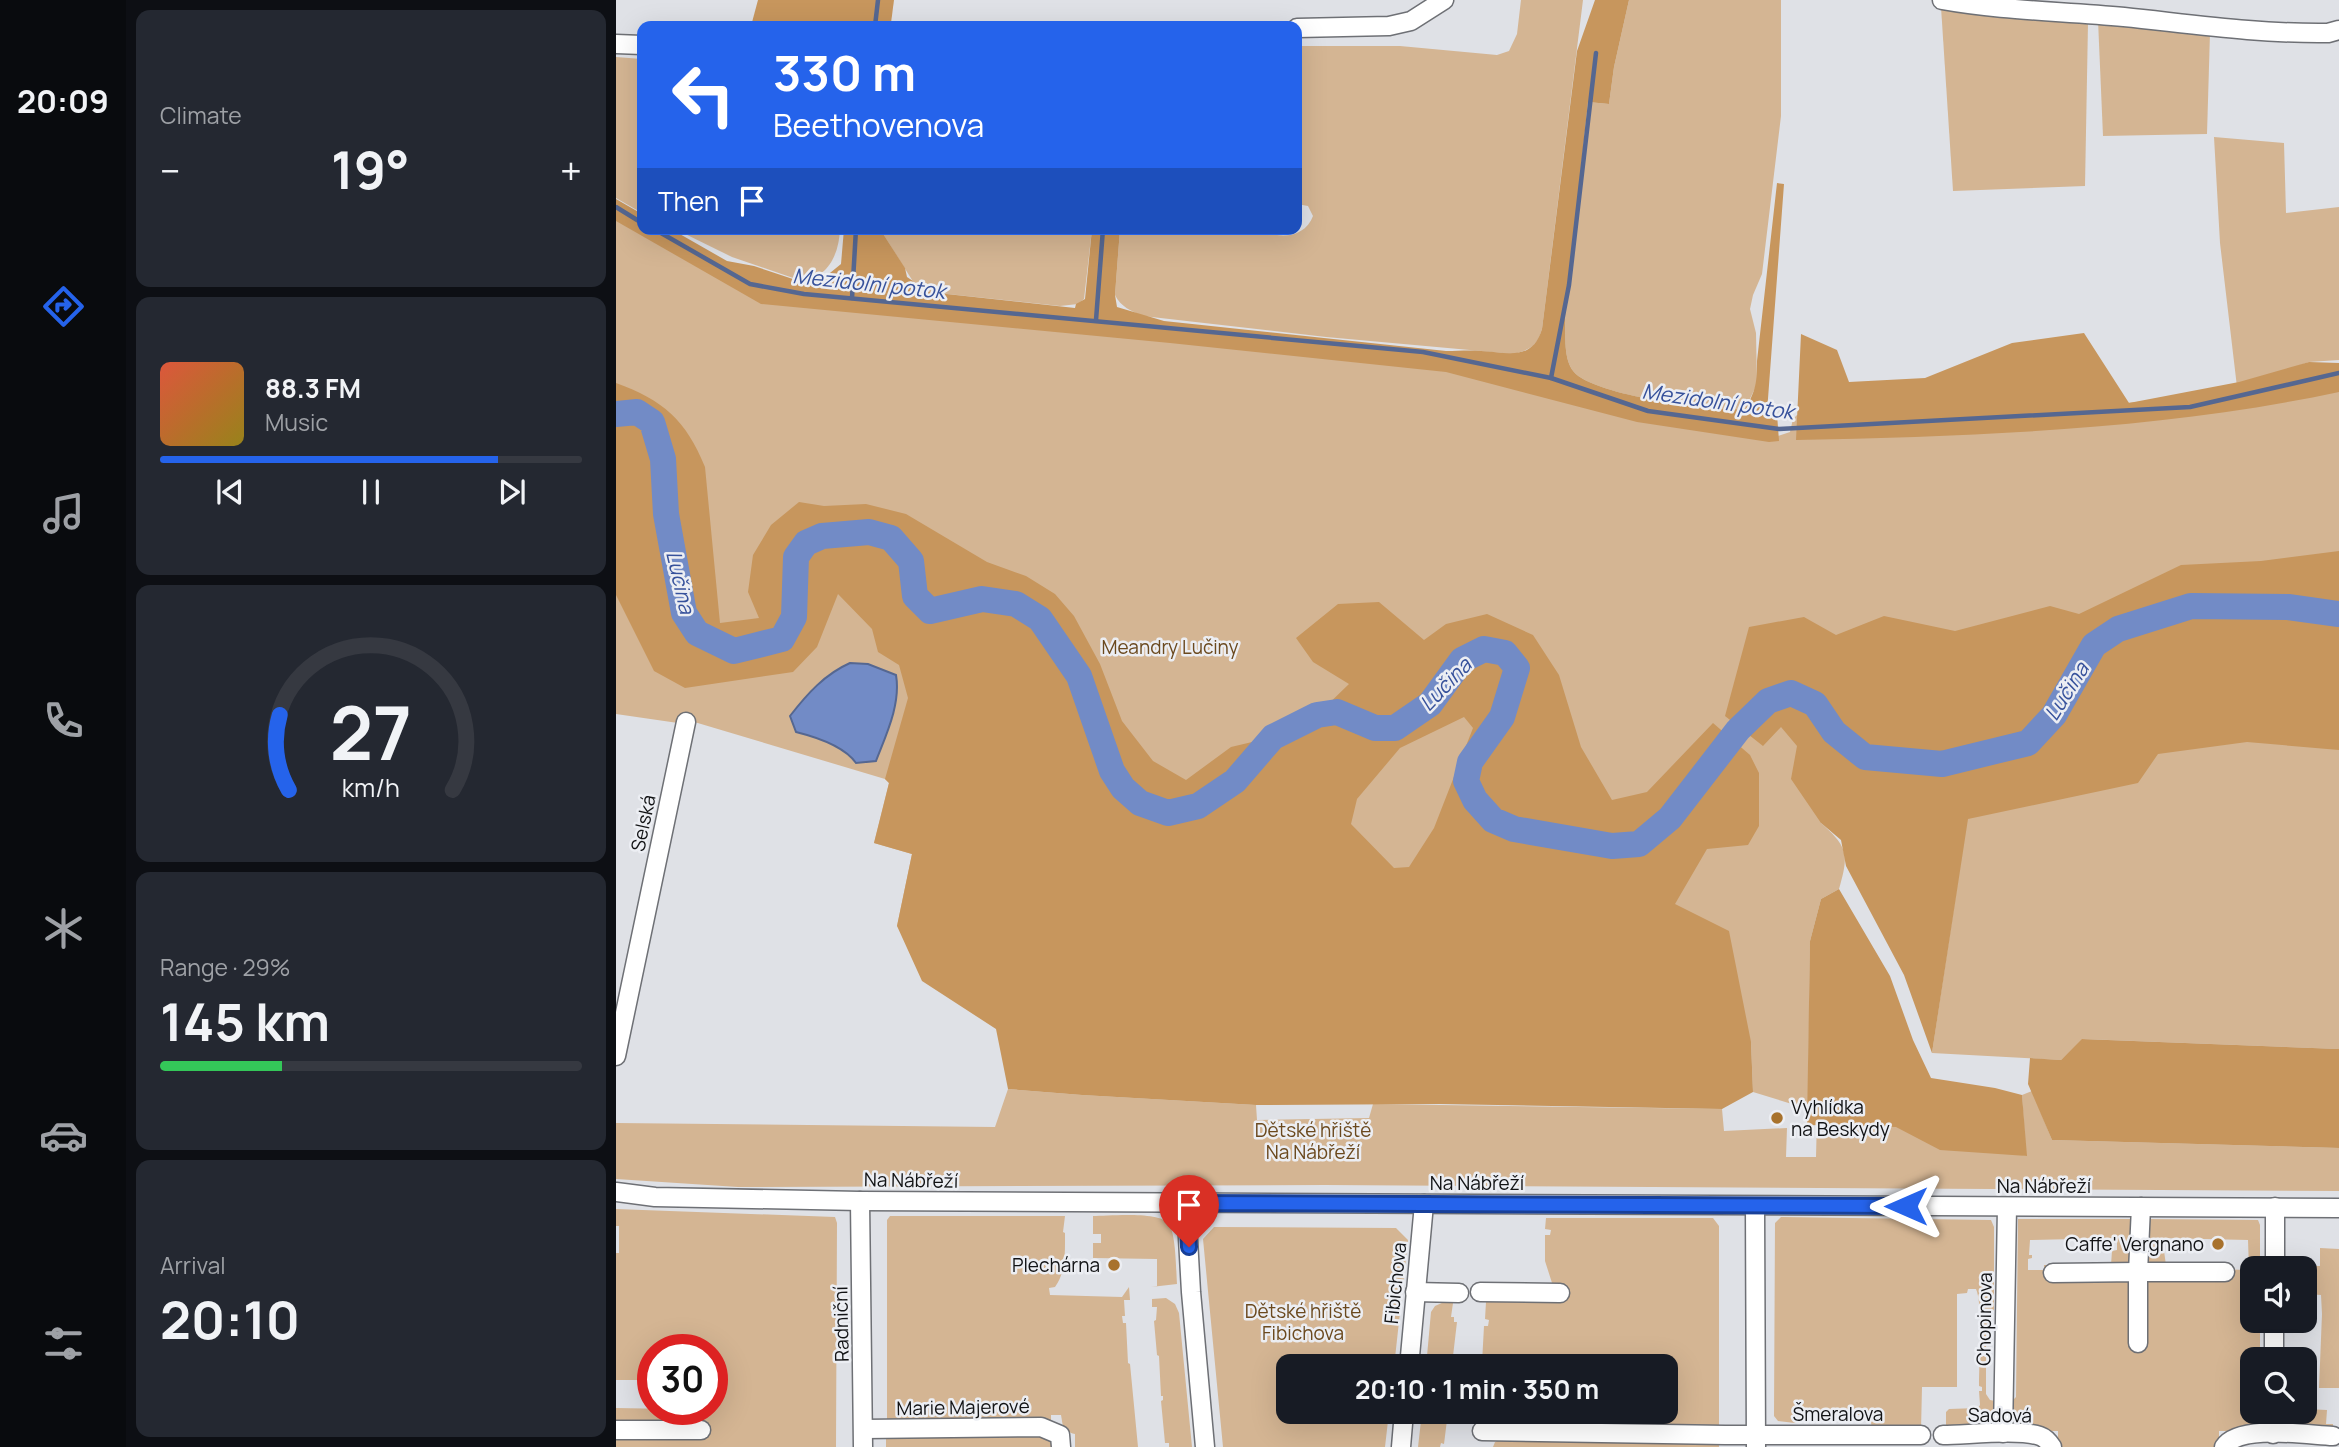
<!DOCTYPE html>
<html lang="en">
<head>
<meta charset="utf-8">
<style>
  :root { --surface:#171b24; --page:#242831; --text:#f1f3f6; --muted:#9ea1a6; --line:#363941; --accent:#2563eb }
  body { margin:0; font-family:Manrope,sans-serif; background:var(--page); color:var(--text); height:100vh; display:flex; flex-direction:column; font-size:26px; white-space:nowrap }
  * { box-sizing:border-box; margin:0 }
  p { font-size:23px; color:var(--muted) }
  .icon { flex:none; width:38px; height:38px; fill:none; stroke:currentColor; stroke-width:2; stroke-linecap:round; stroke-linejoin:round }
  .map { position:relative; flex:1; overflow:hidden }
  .details { display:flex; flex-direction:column; gap:10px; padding:10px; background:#0d0f14; width:490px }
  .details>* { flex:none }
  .guide { position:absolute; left:21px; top:21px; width:665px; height:214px; border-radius:14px; box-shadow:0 7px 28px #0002; background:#2563eb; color:#fff; overflow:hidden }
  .buttons { position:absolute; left:1624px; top:1256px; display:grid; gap:14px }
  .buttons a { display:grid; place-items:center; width:77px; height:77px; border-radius:14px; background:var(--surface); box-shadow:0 7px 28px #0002; font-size:35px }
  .speed { position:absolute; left:21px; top:1334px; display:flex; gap:14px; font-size:35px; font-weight:700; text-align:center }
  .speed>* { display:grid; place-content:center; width:91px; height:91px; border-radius:50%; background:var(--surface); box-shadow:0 7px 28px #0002; line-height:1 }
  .speed .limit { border:10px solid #d22; background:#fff; color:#111 }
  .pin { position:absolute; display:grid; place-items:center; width:60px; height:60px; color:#fff; margin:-72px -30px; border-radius:50% 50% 50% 0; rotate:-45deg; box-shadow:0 0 7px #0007 }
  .pin .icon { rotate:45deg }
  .me { position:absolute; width:77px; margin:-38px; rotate:270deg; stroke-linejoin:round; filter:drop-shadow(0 0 5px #0008) }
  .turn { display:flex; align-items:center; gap:24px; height:147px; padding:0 21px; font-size:32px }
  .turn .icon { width:91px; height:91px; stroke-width:2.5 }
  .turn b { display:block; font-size:49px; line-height:60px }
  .then { display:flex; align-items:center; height:66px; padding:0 21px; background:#0003; gap:14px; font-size:26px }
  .big { font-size:52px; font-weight:700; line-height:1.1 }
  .details .card { flex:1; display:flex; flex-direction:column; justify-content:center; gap:10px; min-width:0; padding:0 24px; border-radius:14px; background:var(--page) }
  .details .dial { align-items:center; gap:0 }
  .dial svg { height:182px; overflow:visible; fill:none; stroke:var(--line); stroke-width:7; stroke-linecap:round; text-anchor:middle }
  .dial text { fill:var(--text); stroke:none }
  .song { display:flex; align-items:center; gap:21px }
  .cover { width:84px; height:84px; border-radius:10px; background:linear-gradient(135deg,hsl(10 70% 55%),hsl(50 70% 35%)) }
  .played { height:7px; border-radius:4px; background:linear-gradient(90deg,var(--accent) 80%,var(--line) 80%) }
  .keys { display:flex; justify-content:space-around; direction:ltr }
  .heat { display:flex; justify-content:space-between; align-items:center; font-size:38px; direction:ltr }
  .charge { height:10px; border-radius:5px; background:linear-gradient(90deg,#34c759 29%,var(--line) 0) }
  .trip { position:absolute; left:660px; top:1354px; width:402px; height:70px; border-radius:14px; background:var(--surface); box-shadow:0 7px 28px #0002; font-weight:700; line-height:70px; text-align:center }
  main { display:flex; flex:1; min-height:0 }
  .tab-bar { display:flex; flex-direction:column; width:126px; justify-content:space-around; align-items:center; background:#090b0e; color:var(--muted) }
  .tab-bar .icon { width:49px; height:49px }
  .tab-bar .current { color:var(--accent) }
  .tab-bar b { font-size:32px; color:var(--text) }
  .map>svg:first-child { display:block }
  .green { fill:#d4b593 }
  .forest { fill:#c7965d; fill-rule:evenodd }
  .water { fill:#728bc6; stroke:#556791; stroke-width:2 }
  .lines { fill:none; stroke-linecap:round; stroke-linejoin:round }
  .stream { stroke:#556791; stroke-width:4.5 }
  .river { stroke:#728bc6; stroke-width:26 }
  .minor-casing { stroke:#6e7075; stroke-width:21 }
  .minor { stroke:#fff; stroke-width:18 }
  .route-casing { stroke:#184099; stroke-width:18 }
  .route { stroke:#2563eb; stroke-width:12 }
  .poi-dot { fill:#a8722d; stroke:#eceef3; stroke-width:2.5 }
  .labels { text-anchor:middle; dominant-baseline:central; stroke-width:5; stroke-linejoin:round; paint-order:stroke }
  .park-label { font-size:19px; fill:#6b491e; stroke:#eceef3 }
  .street-label { font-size:19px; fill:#121315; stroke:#eceef3 }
  .poi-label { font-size:19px; fill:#121315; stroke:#eceef3; text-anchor:end }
  .water-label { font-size:21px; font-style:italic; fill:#36519b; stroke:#eceef3 }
</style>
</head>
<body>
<main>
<nav class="tab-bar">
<b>20:09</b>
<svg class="icon current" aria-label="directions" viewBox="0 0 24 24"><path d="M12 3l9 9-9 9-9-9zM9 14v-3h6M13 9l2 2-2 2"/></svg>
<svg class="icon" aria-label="music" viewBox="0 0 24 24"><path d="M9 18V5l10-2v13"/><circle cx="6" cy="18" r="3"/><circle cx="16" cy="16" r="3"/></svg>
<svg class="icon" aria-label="phone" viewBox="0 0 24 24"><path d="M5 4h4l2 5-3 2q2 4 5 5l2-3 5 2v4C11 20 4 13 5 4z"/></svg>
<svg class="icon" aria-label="climate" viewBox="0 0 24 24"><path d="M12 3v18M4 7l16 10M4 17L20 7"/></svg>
<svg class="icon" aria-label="car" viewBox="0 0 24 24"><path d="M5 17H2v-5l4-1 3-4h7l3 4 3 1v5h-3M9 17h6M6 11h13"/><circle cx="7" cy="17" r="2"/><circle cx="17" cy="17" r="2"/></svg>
<svg class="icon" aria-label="filters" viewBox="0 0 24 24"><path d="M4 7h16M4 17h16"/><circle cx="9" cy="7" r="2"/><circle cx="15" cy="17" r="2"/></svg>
</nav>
<section class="details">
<div class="card"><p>Climate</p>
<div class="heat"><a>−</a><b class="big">19°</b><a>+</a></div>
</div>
<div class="card">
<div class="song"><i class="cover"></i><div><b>88.3 FM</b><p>Music</p></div></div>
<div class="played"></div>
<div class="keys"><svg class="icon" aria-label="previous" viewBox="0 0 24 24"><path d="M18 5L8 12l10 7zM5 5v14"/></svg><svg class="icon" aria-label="pause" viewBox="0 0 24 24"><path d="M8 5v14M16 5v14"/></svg><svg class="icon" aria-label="next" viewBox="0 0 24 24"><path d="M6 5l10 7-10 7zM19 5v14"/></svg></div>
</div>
<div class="card dial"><svg viewBox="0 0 100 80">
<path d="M14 69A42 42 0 1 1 86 69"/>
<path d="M14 69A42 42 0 0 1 10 36" stroke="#2563eb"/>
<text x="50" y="56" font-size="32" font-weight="700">27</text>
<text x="50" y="72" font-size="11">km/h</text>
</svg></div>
<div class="card"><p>Range · 29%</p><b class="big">145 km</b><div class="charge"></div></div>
<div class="card"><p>Arrival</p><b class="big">20:10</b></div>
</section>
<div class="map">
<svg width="1723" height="1447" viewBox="0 0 1723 1447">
  <rect width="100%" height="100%" fill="#dfe1e6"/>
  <g class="green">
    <path d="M905,0H967L926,329C921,346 915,349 898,354L710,337L527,316C515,311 505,307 499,295L504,229H645C662,240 689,238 697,216L692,206L681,204V46H784L881,55L893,51L901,34Z"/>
    <path d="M1013,0H1165V116L1146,274L1137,295L1134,309L1140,333L1141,384L1129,409C1098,412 977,395 958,372C947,359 950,336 949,320L972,102L993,104L998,67Z"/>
    <path d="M1325,7L1472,23L1469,186L1337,191Z"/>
    <path d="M1482,20L1594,33L1591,134L1487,136Z"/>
    <path d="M0,57L26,59V213L0,198Z"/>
    <path d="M1598,137L1668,143L1670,213L1723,207V360L1693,362L1621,387L1604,243Z"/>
    <path d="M0,210L26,229L142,292L829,361L1159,437L1174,432L1177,419L1181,415L1338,414L1357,417L1619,393L1723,373V1049L1467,1039L1445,1060L1316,1053L1351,820L1205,823C1232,847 1233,854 1223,889L1205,899L1194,941L1192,1109L1137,1092L1135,1042L429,1013L281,926L296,854L258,843L273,783L269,779L75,721L62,723L0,714Z"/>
    <path d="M59,229H224C223,254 212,280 183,280L116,257Z"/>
    <path d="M264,229H476L468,299L462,304L444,306L303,291Z"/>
    <path d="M392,1089L466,1095L640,1105L641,1120L753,1118L757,1104L1106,1109L1108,1131L1171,1128L1170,1157H1200L1201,1118L1278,1120L1410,1156L1406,1095L1416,1091L1436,1140L1723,1148V1191L709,1185L122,1187L0,1179V1123L379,1127Z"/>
    <path d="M0,1209L219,1217L221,1223L220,1447H0V1435L79,1422L75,1409H96V1349H37V1380H0V1253H3V1226H0Z"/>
    <path d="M274,1216H449L447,1232L449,1233C449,1251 450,1272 439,1287L433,1288L434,1295L506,1297L513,1287L514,1300H508L509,1316H506L507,1323H510L512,1363L514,1364L522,1447H459V1434C446,1431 447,1426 445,1415H435V1424L271,1423V1220Z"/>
    <path d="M477,1216C493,1216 544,1211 553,1224C560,1235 560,1269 561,1284L535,1287L541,1286V1259L477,1258V1243H485V1234H477Z"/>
    <path d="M1165,1217L1375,1220L1378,1227V1309L1370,1328V1394L1374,1400L1384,1402L1378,1425L1357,1430L1328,1426H1330V1412L1333,1409L1362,1408L1364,1405L1363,1391H1366V1387L1363,1386C1363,1362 1367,1304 1360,1289H1352L1351,1293L1341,1294V1387H1306L1305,1430H1256L1254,1415H1194L1179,1423L1162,1421L1158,1416L1159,1223Z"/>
    <path d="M930,1218H1097L1103,1226V1430H1017L1012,1423H902L880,1425L879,1412H1050V1367H864L866,1363L868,1326H872L873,1320L869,1319L870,1302L864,1301L865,1297L937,1286L929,1261V1235H934L935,1230L929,1229Z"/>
    <path d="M1402,1219H1519L1515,1261L1511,1265H1495L1496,1251L1501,1250V1238L1414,1240L1413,1255H1416V1258L1412,1259V1270H1428V1265L1633,1270L1632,1240L1545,1238V1250L1548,1251L1550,1265L1530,1264L1527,1219L1642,1220L1644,1225V1269H1636V1321H1644V1360H1636V1412H1650L1644,1426L1634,1431H1603V1447H1442V1431C1429,1431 1399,1436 1395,1419C1394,1414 1395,1407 1395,1402L1400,1397Z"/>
    <path d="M598,1227L780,1228L792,1240L778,1367H672V1412H773L769,1447H607L587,1239Z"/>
    <path d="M1704,1248L1723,1249V1388H1703L1706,1314L1705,1295L1689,1294V1269H1682V1266H1704Z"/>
    <path d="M550,1298L559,1304L563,1313L576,1447H553V1443H549L545,1401L547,1400V1396H545L543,1356L541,1355L538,1321L540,1320L541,1307H536V1299Z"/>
    <path d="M828,1302L837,1303L835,1317H838V1322H841L837,1356H834V1361H837L836,1367H810L815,1312L819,1306Z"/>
    <path d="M0,1408L57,1409L53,1423L0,1424Z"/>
    <path d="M1689,1409L1711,1410L1710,1424H1717V1431L1665,1426L1661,1412H1689Z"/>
    <path d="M806,1412H832L828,1444L825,1443L824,1447H802Z"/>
    <path d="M270,1432L416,1433L434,1440L439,1447H270Z"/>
    <path d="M885,1439H1103V1447H877L879,1442Z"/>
  </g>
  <g class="forest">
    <path d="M142,0H278L275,23L245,26H135Z"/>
    <path d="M979,0H1013L998,67L993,104L972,102L949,320C950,336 947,359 958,372C977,395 1099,412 1129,409C1140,391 1141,382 1141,361L1161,183L1168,184L1151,412L1161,414L1163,441L1153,442L1021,422L830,372L554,343L145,304L0,221V199L26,214V229H55L111,261L138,266L198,286L225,264L228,229H264L289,268L291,277L297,281L303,291L459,308L460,304L469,299L476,229H504L499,295L501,307L548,321L830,351C842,351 853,350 865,351C891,352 916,362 926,329L961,51Z"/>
    <path d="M1468,333L1513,403L1623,382L1693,362L1723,363V392C1545,430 1362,436 1180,440L1185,334L1221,350L1233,382L1309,378L1396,343Z"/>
    <path d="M0,383C47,400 70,420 89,467L104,623L143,618L132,592L137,555L155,525L183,502L208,506L250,504L290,514L371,562L410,576L439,594L458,616L484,664L506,721L537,761L570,780L615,747L657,737L701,715L733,684L697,662L680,638L722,604L763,602L808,640L830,624L871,614L917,635L943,675L965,747L996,800L1031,792L1097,723L1134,755L1143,773V826L1132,845L1091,849L1059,904L1113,931L1135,1042L1137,1092L1106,1109L823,1104L640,1105L466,1095L392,1089L380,1029L306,981L281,926L296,854L258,843L273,783L269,779L292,698L283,665L262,652L256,629L222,594L201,647L177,672L69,688L38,671L0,595ZM848,717L857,728L818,828L793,867L778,868L735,824L741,799L784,748Z"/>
    <path d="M1723,551V750L1631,742L1542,754L1522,783L1352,819L1316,1053L1288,975L1230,866L1225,840L1205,823L1175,779L1181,746L1165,727L1147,746L1109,716L1133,627L1188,617L1220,635L1268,616L1339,631L1434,606L1463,614L1565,565L1645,561Z"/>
    <path d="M1223,889L1274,976L1297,1040L1315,1078L1379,1088L1406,1095L1411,1156L1324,1150L1280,1127L1191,1125L1194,941L1205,899Z"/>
    <path d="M1466,1039L1723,1049V1148L1436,1140L1412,1084L1414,1058L1445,1060Z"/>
  </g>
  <path class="water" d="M234,663L252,664L280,675C285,704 270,735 260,761L240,763C228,746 200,737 180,732L174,716C191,694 209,674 234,663Z"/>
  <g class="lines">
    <g class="stream">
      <path d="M259,26L262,0"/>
      <path d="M0,207L26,223"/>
      <path d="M38,229L134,284L188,294L807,352L935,378L1032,411L1163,429L1574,407L1723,373"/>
      <path d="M236,298L240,229"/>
      <path d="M480,320L487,229"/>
      <path d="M935,378L953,285L980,53"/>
    </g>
    <path class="river" d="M0,414L21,412L36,422L47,459L50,514L68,613L81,633L118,651L166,639L178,617L180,557L190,543L206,536L253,532L275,538L295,561L299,596L314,611L366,599L400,604L424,619L463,676L496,771L507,788L524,803L552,813L582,806L619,781L657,737L701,715L721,712L759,728H779L814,704L846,660L868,649L889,653L901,668L886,717L854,762L850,781L859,800L877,820L898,829L996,846L1023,844L1054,818L1122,730L1152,701L1175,693L1199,704L1218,732L1249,757L1326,764L1412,743L1438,715L1478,645L1502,629L1575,606L1672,607L1723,614"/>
    <defs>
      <g id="minor">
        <path d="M1326,0C1387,11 1447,11 1508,17C1576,24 1643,34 1712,33L1723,30"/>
        <path d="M681,28L773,26L795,21L828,0"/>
        <path d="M0,44L26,45"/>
        <path d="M0,1056L70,722"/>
        <path d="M0,1192L39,1197L244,1201L1723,1208"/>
        <path d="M244,1201L247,1447"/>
        <path d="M570,1203L575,1292L589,1447"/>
        <path d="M1139,1206L1140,1447"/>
        <path d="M1525,1207L1522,1272H1609"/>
        <path d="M1659,1269V1207"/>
        <path d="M1437,1273L1522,1272V1343"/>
        <path d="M799,1292L843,1293"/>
        <path d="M864,1292L944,1293"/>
        <path d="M1658,1360V1321"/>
        <path d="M793,1367L808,1204"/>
        <path d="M248,1429L425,1427L444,1435L445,1447"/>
        <path d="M0,1430H85"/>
        <path d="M866,1431L1109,1435H1305"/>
        <path d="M1387,1433L1391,1207"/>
        <path d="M1657,1434V1412"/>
        <path d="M1327,1435C1351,1435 1402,1429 1424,1436C1430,1438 1433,1442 1436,1447"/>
        <path d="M785,1447L788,1412"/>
        <path d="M1608,1447C1623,1424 1691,1435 1717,1436"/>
      </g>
    </defs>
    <use href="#minor" class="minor-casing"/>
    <use href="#minor" class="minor"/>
  </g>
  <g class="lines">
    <defs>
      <path id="route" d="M573,1247L570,1203L1290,1206"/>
    </defs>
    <use href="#route" class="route-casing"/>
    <use href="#route" class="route"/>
  </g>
  <g class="poi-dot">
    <circle cx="1161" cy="1118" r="7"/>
    <circle cx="1602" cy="1244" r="7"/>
    <circle cx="498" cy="1265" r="7"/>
  </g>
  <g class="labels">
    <g class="park-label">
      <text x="554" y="647">Meandry Lučiny</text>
      <text x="697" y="1130">Dětské hřiště<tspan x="697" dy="22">Na Nábřeží</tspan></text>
      <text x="687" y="1311">Dětské hřiště<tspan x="687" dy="22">Fibichova</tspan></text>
    </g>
    <g class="street-label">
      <text transform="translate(27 823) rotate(-78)">Selská</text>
      <text transform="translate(295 1180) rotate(1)">Na Nábřeží</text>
      <text x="861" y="1183">Na Nábřeží</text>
      <text x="1428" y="1186">Na Nábřeží</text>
      <text transform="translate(779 1283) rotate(-84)">Fibichova</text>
      <text transform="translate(1368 1319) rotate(-89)">Chopinova</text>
      <text transform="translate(225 1324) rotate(-91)">Radniční</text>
      <text transform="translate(347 1407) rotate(-1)">Marie Majerové</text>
      <text x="1222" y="1414">Šmeralova</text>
      <text transform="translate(1384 1415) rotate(1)">Sadová</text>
    </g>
    <g class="poi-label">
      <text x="1175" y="1107" text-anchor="start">Vyhlídka<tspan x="1175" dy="22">na Beskydy</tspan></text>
      <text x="1588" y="1244">Caffe' Vergnano</text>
      <text x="484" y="1265">Plechárna</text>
    </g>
    <g class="water-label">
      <text transform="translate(253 283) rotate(6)">Mezidolní potok</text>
      <text transform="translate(1102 401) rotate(8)">Mezidolní potok</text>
      <text transform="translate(65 582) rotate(77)">Lučina</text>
      <text transform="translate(829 684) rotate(-46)">Lučina</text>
      <text transform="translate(1450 691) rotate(-58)">Lučina</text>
    </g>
  </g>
</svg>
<div class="buttons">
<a><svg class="icon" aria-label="sound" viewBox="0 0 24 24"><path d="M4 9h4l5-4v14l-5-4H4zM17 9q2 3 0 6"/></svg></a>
<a><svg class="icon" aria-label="search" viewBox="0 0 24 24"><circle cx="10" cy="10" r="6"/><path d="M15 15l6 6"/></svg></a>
</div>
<div class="speed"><div class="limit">30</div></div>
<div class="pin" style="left:573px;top:1247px;background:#d93025"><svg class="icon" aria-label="arrive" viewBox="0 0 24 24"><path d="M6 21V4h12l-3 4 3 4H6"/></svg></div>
<svg class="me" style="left:1290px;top:1206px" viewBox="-20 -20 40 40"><path d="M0-17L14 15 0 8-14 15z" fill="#2563eb" stroke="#fff" stroke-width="4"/></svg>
<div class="trip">20:10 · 1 min · 350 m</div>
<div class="guide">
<div class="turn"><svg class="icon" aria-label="left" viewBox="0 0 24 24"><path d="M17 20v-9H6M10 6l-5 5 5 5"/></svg><div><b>330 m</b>Beethovenova</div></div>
<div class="then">Then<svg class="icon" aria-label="arrive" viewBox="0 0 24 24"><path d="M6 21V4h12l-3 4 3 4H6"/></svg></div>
</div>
</div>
</main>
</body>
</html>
